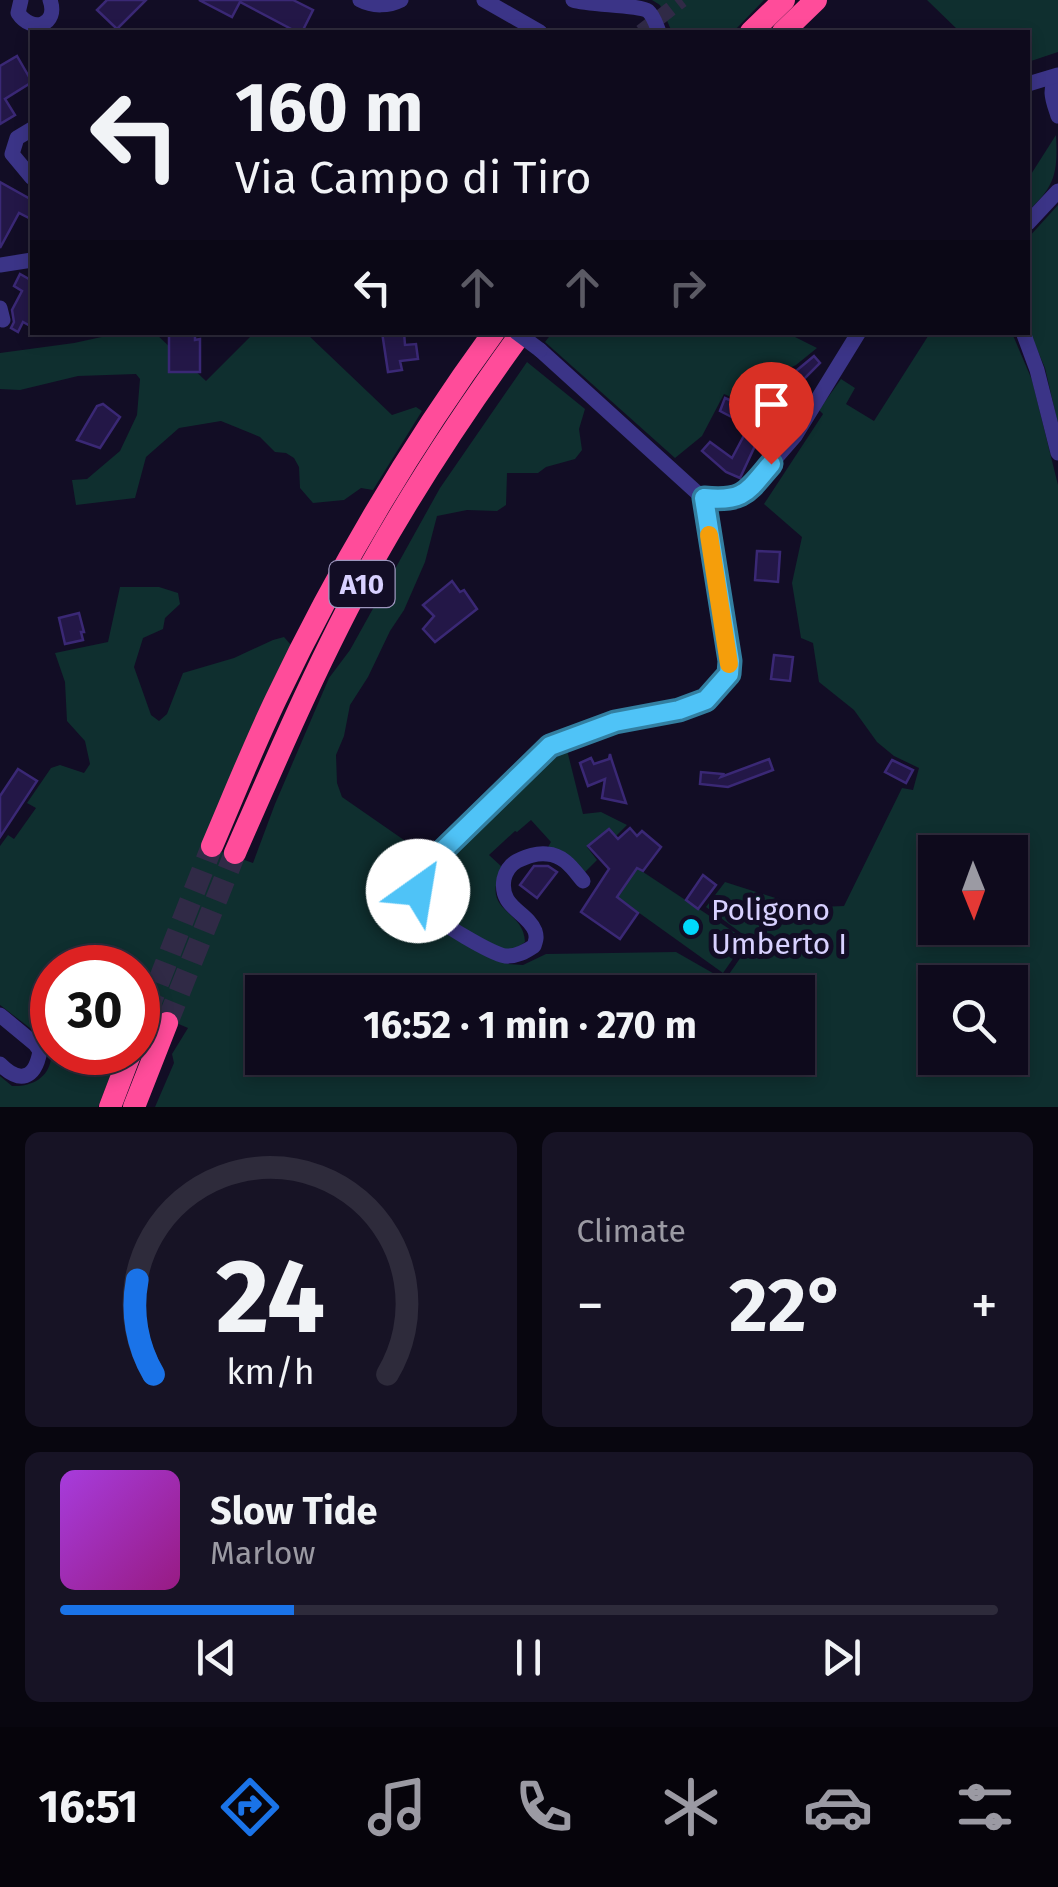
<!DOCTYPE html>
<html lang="en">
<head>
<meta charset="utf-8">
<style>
  :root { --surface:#0e0a1c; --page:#171325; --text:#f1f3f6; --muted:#9b9aa3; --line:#2e2b3b; --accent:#1a73e8 }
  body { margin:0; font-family:"Fira Sans",sans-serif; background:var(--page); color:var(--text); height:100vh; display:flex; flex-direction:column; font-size:38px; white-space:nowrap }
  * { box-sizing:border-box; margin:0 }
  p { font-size:32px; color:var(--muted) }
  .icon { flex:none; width:55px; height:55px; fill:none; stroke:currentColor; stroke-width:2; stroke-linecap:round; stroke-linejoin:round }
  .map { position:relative; height:1107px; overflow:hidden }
  .sheet { display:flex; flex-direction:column; gap:25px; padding:25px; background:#08060f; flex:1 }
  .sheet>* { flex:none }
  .top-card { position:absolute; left:30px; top:30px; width:1000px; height:305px; border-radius:0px; box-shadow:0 5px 15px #0003,0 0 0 2px var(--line); background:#0e0a1c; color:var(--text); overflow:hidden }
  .needle { width:65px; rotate:179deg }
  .controls { position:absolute; left:918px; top:835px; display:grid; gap:20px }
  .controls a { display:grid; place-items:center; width:110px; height:110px; border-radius:0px; background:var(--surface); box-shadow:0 5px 15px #0003,0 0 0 2px var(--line); font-size:50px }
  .speed { position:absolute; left:30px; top:945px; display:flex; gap:20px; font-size:50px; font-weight:700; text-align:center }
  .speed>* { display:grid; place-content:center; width:130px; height:130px; border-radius:50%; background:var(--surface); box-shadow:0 5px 15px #0003,0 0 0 2px var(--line); line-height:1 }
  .speed .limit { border:15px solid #d22; background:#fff; color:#111 }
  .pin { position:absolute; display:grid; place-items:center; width:85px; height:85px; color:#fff; margin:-102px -42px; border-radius:50% 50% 50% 0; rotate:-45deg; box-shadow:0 0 10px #0007 }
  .pin .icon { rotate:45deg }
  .me { position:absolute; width:110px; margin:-55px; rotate:32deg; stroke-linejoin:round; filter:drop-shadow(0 0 8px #0008) }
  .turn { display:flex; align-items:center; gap:35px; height:210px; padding:0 40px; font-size:45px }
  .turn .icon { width:130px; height:130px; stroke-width:2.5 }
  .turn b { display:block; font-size:70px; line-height:85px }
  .lanes { display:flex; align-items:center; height:95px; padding:0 40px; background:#0003; justify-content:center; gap:50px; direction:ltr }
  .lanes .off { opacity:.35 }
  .big { font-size:75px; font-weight:700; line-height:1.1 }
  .sheet .card { flex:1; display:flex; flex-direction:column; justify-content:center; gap:15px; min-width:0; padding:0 35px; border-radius:15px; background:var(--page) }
  .sheet .dial { align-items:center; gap:0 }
  .dial svg { height:260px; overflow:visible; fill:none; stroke:var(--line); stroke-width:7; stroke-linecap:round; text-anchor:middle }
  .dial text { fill:var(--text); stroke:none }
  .song { display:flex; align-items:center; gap:30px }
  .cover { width:120px; height:120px; border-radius:15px; background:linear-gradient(135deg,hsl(280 70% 55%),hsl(310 70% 35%)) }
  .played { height:10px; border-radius:5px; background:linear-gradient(90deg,var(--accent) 25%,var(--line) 25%) }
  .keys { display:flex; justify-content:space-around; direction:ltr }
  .heat { display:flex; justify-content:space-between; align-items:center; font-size:55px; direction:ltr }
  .sheet .tiles { flex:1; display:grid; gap:25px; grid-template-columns:1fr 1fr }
  .card:last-child { grid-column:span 2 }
  .trip { position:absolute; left:245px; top:975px; width:570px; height:100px; border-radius:0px; background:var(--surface); box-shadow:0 5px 15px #0003,0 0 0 2px var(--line); font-weight:700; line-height:100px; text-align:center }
  .tab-bar { display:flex; height:160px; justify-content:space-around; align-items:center; background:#06040b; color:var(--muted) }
  .tab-bar .icon { width:70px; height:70px }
  .tab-bar .active { color:var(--accent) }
  .tab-bar b { font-size:45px; color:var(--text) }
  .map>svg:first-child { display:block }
  .green { fill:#0f2f2f; fill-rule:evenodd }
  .building { fill:#231747; stroke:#3a2875; stroke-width:2.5 }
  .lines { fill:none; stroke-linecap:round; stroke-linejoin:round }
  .minor-tunnel { stroke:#302a46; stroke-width:15; stroke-dasharray:15 8; stroke-linecap:butt }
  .highway-tunnel { stroke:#302a46; stroke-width:22; stroke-dasharray:22 11; stroke-linecap:butt }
  .minor { stroke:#3b3487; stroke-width:15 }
  .highway { stroke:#ff4c9a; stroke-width:22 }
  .minor-bridge { stroke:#3b3487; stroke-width:15 }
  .route-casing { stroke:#337fa1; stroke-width:25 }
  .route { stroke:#4fc3f7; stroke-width:18 }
  .slow { stroke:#f59e0b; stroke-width:18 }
  .poi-dot { fill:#00d9fc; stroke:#120d25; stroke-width:4 }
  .labels { text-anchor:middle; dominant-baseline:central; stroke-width:10; stroke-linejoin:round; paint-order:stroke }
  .shield { fill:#120d25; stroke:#9d96be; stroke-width:2.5 }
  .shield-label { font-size:28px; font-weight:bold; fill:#d8d1ff }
  .poi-label { font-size:30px; fill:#d8d1ff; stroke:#120d25; text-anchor:start }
</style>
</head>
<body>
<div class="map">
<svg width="1058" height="1107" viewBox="0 0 1058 1107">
  <rect width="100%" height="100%" fill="#120d25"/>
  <g class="green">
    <path d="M652,0H764L733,32H672L660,5Z"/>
    <path d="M927,0H1058V52L1028,62V32H960Z"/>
    <path d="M1056,135C1058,173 1055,186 1028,211V179Z"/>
    <path d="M1058,205V424L1045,368L1028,328V238Z"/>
    <path d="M120,333H155L206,381L254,333H306L392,415L416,407L422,411L373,490L361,488L344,500L313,503L300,488L299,467L294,458L286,453L275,452L260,437L221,421L179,428L146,457L135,498L76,505L72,480L87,479L120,451L137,415L140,379L136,374L78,376L20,390L0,389V353L74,343Z"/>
    <path d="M552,333H792L795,337L817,348L796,365L775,375L767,388L748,404L724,394L702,436L675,458L545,342Z"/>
    <path d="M930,333H1012L1032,380L1058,485V1107H155L174,1063L172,1054L188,1028L139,1007L138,1009V968H52V1052L119,1053L98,1107H0V1076L12,1086C30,1087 48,1079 51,1059L43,1038L0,1005V846L8,835L14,839L36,808L27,803L51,768L60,765L84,773L90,764L85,741L67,721L65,682L55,653L108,642L120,587H159L178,593L180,604L165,618L163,629L143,638L134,667L151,715L159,721L167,714L183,673L234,658L273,640L284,637L291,645C258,710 228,776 205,846L253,863L275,804L329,678L350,650L440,488L527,362L585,409L579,429L582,450L575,459L546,467L538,473H507L506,505L497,511L467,510L437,516L425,562L404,610L390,631L368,677L350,705L344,736L336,755L337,783L342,797L427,856C419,868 407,884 411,899C417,923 485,954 508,964L523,965L546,954L676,952L725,980L752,941L706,907L725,882L788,902L792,908L844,906L902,788L913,790L919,768L894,756L877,742L854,710L819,682L813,643L801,638L792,583L802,537L764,504L823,414L819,410L841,379L855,388L846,404L874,421ZM935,852H1010V928H935ZM935,982H1010V1058H935ZM262,992H798V1058H262Z"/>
    <path d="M567,750L583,814L601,812L627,825L616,836L609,829L587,847L597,860L583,874L548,847L551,842L531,820L517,832L515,831L489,855L503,868C478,912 524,908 525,942C520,946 511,951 504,950C493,948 444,918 436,910C430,902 428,889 432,880C442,853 540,767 567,750Z"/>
    <path d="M637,868L746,940L723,973L617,897Z"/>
  </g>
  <g class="building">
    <path d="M107,0H146L117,29L97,10Z"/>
    <path d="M199,0H293L313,10L302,32H297L240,2L232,17Z"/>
    <path d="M17,56L32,82L5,99L15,115L0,124V66Z"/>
    <path d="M0,182L32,200V211L29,218L19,213L0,248Z"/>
    <path d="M32,272V327L23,322L18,332L11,328L14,322L12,310L22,291L14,286L20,274L29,279Z"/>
    <path d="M169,332H195V340L200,339V372H169Z"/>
    <path d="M382,332H404L405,345L416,344L418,359L400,361L402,370L388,372Z"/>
    <path d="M814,356L820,363L777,406L768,418L740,478L726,472L702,451L710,442L732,458L749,426L720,411L725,398L757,412L790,376Z"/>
    <path d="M103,404L120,417L100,448L77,440L97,406Z"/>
    <path d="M757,551L780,552L778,582L755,580Z"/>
    <path d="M452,581L460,592L464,590L477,609L435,642L423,629L434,616L423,605Z"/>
    <path d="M79,613L84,632H81L83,640L65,644L59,618Z"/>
    <path d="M774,655L793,657L790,681L771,679Z"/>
    <path d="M610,754L611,758L626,803L602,798L605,779L588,786L580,763L591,758L594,764L609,759Z"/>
    <path d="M769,759L773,770L728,787L700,784L701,772L723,774L721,777Z"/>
    <path d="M892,760L913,770L906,783L885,772Z"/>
    <path d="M18,769L37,781L0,837V796Z"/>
    <path d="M630,828L637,836L642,831L661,847L643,871L637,868L617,897L638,913L620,939L581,912L609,869L588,846L609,829L618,839Z"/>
    <path d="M534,866H548L557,872L537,898L520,885Z"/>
    <path d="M703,875L716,885L698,909L686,900Z"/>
  </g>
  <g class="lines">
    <path class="minor-tunnel" d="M641,32L682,0"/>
    <g class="highway-tunnel">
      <path d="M146,1014L212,846"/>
      <path d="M167,1023L235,853"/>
    </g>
    <g class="minor">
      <path d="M21,0L18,13C32,34 59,25 50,0"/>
      <path d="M360,0C373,7 389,6 401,0"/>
      <path d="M484,0L540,32"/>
      <path d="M573,0C589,5 640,5 648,11C654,16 656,25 659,32"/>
      <path d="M1057,76C1048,91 1053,100 1058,116"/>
      <path d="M1028,84L1058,75"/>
      <path d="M32,129L17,138L12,154L32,178"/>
      <path d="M1028,223L1058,191"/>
      <path d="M0,265L32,260"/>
      <path d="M0,308L3,320"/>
      <path d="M1023,332L1037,370L1058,453"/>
      <path d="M540,350L704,499L726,501L747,491L795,436L859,332"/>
      <path d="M583,881C573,869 564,855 547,854C536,853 528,856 517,861C510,865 506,871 504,879C499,908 527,911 535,931C537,937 536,940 534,946C525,952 516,957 505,956C490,953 440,923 429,912C423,906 420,899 418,891L425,872L432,861L550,746L615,722L679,710L706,699L729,674V661L704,499"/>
      <path d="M0,1015L35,1044L40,1051C35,1079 20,1084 0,1064"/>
    </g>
    <g class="highway">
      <path d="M751,32L784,0"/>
      <path d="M783,32L816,0"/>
      <path d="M212,846C233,797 253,747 276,699C337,571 410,447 494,332"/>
      <path d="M235,853C278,755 320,657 372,563C417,483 468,406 522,332"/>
      <path d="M138,1036L146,1014"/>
      <path d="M110,1107L131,1052"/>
      <path d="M134,1107L167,1023"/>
    </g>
    <path class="minor-bridge" d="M516,332L540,350"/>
  </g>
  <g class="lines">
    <defs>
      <path id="route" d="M418,891L425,872L432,861L550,746L615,722L679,710L706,700L729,674L730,661L704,498C744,502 747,492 771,464"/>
    </defs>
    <use href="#route" class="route-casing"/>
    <use href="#route" class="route"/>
    <path class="slow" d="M709,535L729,664"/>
  </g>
  <circle class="poi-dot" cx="691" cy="927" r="10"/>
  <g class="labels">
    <rect class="shield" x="329.5" y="561" width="65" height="46" rx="8"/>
    <g class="shield-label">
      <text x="362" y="584">A10</text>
    </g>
    <g class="poi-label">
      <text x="711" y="910">Poligono<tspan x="711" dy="34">Umberto I</tspan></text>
    </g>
  </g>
</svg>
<div class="controls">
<a><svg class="needle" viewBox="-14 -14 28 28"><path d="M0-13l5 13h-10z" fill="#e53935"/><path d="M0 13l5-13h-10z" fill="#9b9aa3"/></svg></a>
<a><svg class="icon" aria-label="search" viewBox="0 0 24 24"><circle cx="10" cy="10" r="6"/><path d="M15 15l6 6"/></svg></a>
</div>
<div class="speed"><div class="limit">30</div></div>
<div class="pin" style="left:771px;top:464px;background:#d93025"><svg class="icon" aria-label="arrive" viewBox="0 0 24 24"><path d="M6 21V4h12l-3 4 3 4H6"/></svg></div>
<svg class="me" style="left:418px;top:891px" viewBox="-20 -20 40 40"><circle r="19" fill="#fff"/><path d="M0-13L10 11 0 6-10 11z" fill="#4fc3f7"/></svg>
<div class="trip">16:52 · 1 min · 270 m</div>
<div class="top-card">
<div class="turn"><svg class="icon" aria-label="left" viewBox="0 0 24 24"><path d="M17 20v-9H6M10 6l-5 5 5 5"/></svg><div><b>160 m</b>Via Campo di Tiro</div></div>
<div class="lanes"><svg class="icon" aria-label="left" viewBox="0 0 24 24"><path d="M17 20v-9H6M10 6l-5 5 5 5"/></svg><svg class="icon off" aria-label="ahead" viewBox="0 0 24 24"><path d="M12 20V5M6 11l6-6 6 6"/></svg><svg class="icon off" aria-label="ahead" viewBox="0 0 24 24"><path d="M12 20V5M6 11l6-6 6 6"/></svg><svg class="icon off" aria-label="right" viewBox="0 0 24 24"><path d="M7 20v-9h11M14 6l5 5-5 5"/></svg></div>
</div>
</div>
<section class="sheet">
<div class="tiles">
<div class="card dial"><svg viewBox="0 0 100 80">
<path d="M14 69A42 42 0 1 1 86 69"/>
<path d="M14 69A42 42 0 0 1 9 40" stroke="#1a73e8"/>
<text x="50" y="56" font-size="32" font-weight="700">24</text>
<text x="50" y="72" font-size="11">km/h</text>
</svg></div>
<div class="card"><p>Climate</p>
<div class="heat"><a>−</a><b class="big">22°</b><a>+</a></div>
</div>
<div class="card">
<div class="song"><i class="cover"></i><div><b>Slow Tide</b><p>Marlow</p></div></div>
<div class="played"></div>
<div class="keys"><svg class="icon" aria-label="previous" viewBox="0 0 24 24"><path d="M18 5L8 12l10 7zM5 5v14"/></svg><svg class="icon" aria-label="pause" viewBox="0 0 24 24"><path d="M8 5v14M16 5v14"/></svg><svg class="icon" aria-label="next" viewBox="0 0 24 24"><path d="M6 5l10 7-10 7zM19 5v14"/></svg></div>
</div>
</div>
</section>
<nav class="tab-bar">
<b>16:51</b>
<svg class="icon active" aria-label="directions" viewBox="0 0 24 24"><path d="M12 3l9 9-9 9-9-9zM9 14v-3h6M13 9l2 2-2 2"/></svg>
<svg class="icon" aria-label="music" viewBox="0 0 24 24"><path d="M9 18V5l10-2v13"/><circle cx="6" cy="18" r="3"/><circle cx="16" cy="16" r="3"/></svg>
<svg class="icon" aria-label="phone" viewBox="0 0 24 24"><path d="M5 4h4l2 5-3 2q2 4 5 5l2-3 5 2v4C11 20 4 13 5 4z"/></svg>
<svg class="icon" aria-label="climate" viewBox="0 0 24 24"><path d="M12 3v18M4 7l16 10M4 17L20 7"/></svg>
<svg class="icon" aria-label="car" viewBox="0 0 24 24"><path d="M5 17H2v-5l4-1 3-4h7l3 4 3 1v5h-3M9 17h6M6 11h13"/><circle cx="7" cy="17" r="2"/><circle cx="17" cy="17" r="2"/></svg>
<svg class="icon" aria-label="filters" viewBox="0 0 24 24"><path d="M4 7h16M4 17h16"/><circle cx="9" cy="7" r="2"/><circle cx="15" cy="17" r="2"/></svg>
</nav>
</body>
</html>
